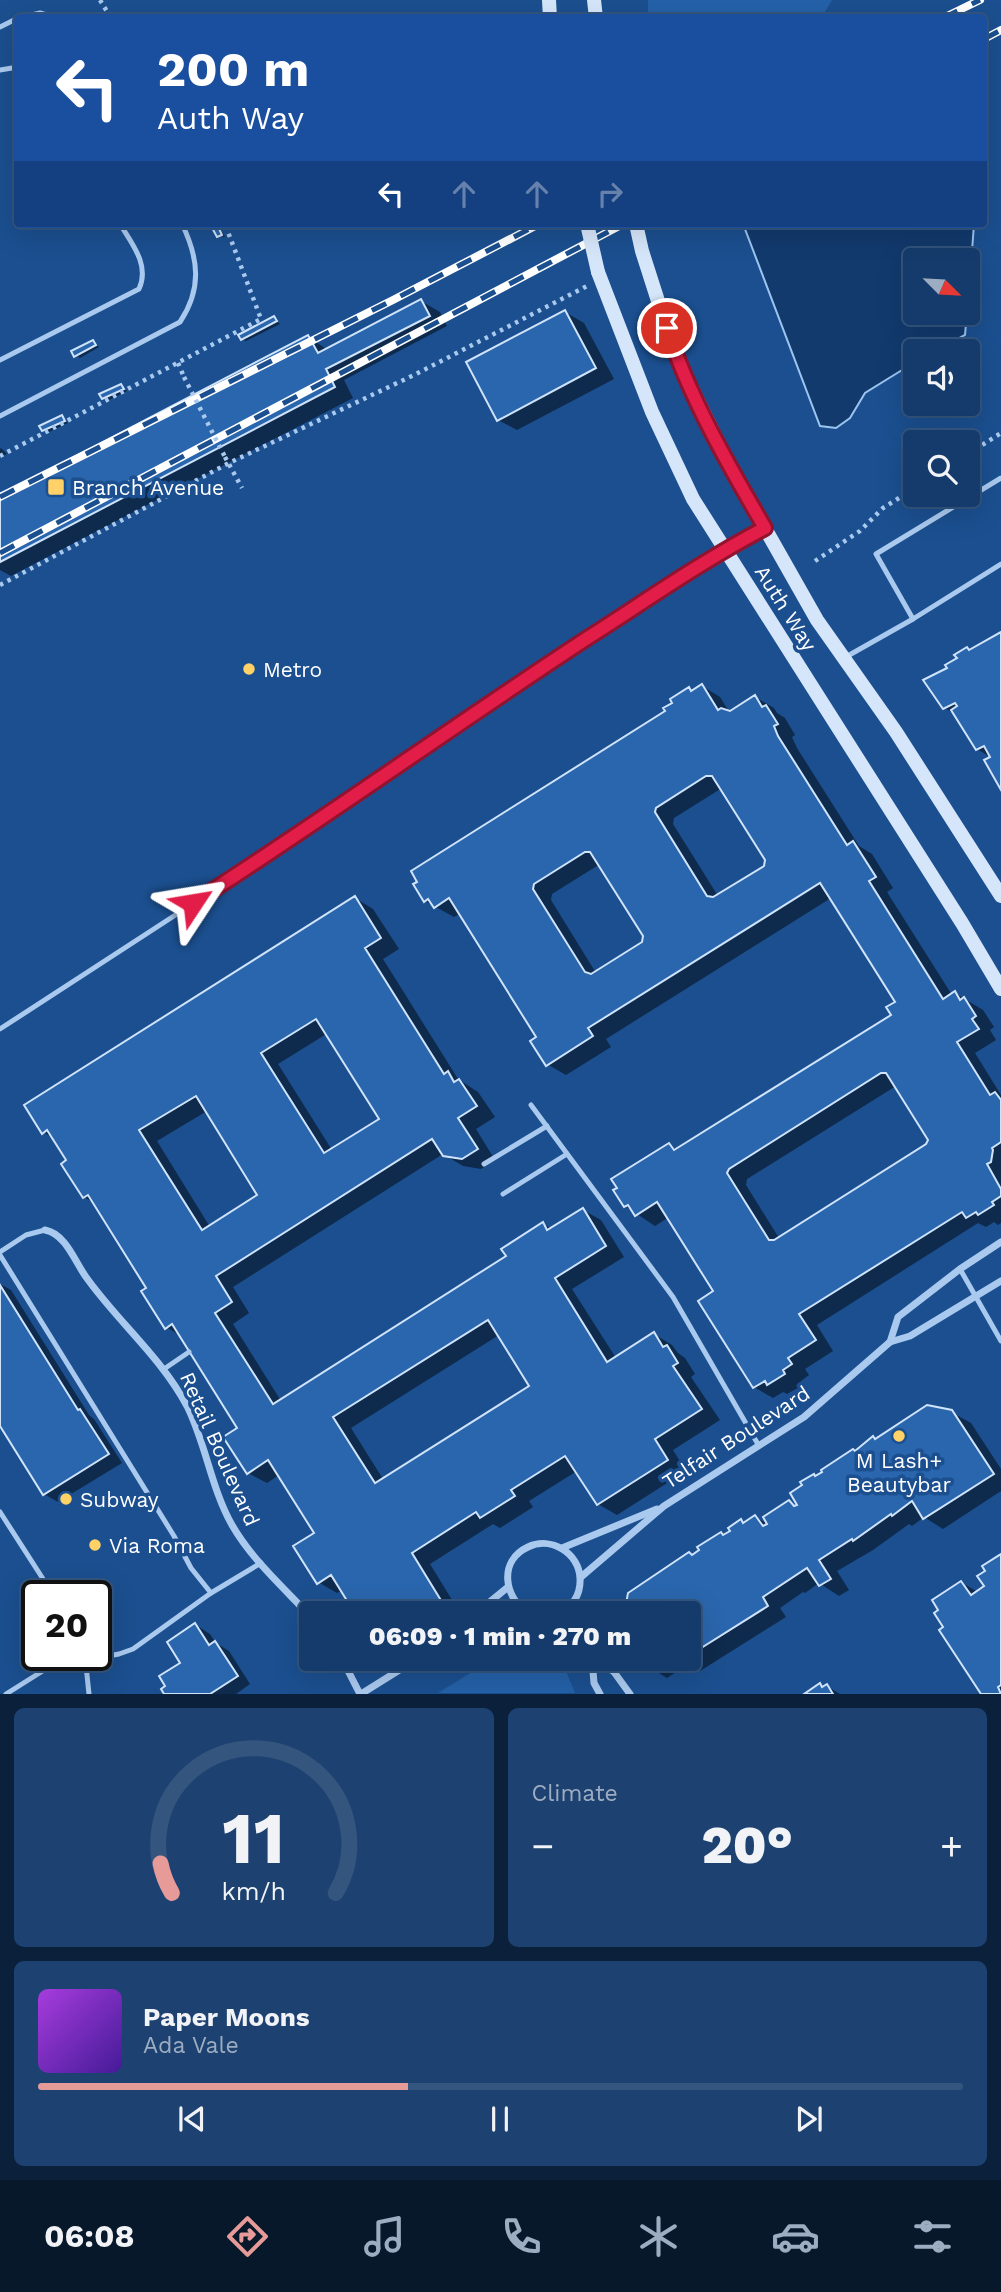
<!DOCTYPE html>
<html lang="en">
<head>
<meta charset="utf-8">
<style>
  :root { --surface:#143b6b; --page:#1d4271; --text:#f1f3f6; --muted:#9dadc1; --line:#33557e; --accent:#e69b98 }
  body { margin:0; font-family:"Work Sans",sans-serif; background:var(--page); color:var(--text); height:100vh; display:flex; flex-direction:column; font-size:26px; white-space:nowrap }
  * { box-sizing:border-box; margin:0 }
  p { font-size:23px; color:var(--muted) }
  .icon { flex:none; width:38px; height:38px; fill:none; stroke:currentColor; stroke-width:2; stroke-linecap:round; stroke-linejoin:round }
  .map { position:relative; height:1694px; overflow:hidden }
  .panel { display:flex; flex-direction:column; gap:14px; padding:14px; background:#0b203b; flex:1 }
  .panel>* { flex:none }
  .banner { position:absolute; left:14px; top:14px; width:973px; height:214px; border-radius:7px; box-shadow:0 7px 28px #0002,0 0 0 2px var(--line); background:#1a4fa0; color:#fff; overflow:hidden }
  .needle { width:46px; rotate:114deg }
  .fabs { position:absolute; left:903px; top:248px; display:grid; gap:14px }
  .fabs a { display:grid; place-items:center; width:77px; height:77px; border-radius:7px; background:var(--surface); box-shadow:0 7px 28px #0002,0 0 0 2px var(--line); font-size:35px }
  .speed { position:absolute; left:21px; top:1580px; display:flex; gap:14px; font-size:35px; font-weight:700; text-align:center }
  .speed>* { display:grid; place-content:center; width:91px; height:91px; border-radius:50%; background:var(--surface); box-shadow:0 7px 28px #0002,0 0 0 2px var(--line); line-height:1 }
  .speed .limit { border:4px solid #111; border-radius:10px; background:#fff; color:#111 }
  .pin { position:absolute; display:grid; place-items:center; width:60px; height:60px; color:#fff; margin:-30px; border:4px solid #fff; border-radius:50%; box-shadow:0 2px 7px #0007 }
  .me { position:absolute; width:77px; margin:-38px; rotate:57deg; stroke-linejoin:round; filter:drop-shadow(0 0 5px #0008) }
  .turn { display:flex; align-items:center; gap:24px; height:147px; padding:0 28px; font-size:32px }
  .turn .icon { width:91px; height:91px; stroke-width:2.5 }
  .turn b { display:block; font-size:49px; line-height:60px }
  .lanes { display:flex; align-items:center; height:66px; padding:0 28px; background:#0003; justify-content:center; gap:35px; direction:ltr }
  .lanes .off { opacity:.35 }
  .big { font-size:52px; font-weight:800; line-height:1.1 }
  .panel .widget { flex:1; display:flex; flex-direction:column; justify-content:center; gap:10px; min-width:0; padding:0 24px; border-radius:10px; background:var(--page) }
  .panel .dial { align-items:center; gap:0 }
  .dial svg { height:182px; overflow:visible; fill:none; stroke:var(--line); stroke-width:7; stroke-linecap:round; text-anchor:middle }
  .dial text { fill:var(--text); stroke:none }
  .song { display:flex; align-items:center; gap:21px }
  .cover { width:84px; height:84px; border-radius:10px; background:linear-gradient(135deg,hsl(280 70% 55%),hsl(260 70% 35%)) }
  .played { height:7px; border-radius:4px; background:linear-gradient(90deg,var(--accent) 40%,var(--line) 40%) }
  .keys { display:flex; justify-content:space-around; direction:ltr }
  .heat { display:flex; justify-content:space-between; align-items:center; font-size:38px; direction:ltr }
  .panel .tiles { flex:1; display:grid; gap:14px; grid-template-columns:1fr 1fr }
  .widget:last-child { grid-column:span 2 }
  .trip { position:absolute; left:299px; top:1601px; width:402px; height:70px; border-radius:7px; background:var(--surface); box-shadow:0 7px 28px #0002,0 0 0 2px var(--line); font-weight:800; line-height:70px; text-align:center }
  .tab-bar { display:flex; height:112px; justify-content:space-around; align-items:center; background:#08182b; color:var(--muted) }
  .tab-bar .icon { width:49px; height:49px }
  .tab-bar .on { color:var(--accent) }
  .tab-bar b { font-size:32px; color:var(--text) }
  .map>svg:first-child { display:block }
  .green { fill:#2461a8 }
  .water { fill:#123a6d; stroke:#9cc4f0; stroke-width:2 }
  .shadow { fill:#0007; fill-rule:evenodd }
  .building { fill:#2a66ad; stroke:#cfe3fa; stroke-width:2; fill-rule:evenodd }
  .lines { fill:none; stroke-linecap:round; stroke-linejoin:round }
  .path { stroke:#a9c9ee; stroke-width:4.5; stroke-dasharray:3.5 5; stroke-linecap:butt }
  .lane { stroke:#a9c9ee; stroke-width:5 }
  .street { stroke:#a9c9ee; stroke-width:7 }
  .secondary { stroke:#d6e6fa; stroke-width:14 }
  .rail-casing { stroke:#fff; stroke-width:8 }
  .rail { stroke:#1b4f8f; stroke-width:5; stroke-dasharray:16; stroke-linecap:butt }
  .path-bridge { stroke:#a9c9ee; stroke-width:4.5; stroke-dasharray:3.5 5; stroke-linecap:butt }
  .secondary-bridge { stroke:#d6e6fa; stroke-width:14 }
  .route-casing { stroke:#92132f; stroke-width:18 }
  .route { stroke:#e11d48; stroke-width:12 }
  .poi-dot { fill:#ffd166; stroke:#1b4f8f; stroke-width:2.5 }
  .labels { text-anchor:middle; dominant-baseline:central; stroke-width:7; stroke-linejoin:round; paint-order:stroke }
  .poi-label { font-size:21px; fill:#fff; stroke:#1b4f8f; text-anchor:start }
  .street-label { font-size:21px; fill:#fff; stroke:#1b4f8f }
</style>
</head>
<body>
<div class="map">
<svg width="1001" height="1694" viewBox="0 0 1001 1694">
  <rect width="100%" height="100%" fill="#1b4f8f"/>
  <g class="green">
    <path d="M648,0H832L822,17L648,18Z"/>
    <path d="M493,1659H561L575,1693H438Z"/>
  </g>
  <path class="water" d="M745,224H974L968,305V261H915V313H967L965,335L934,352H915V362L865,393L850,418L836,428L820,426L745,229Z"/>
  <g class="shadow">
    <path d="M212,224H218L225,237L218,236Z"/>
    <path d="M421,301L440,312L447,326L344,380L353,398L11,576L0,570V498L308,337L328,350Z"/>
    <path d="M565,312L584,323L614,379L517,430L498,420Z"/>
    <path d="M274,318L280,324L246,341L242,339Z"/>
    <path d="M93,342L99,347L80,358L76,355Z"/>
    <path d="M121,386L127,391L107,401L103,398Z"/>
    <path d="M61,417L68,423L47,433L43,430Z"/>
    <path d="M1,448L7,454L0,457V449Z"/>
    <path d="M618,609L624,615L619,618L613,612Z"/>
    <path d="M1001,635V786L992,758L977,749L956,715L945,708L950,669L971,651Z"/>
    <path d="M702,686L720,697L730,713L755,697L774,708L777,713L785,718L795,735L792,737L797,748L859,846L872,854L893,888L887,892L952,995L955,993L983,1010L994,1027L990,1030L996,1040L975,1053L1001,1095V1223L998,1225L994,1222L986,1227L978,1223L817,1325L833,1351L805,1369L809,1375L801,1381L803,1385L787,1394L783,1392L773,1398L754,1387L716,1292L669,1217L655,1226L625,1206L669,1145L678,1150L893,1015L897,1002L831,898L606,1039L611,1047L566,1075L547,1064L539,1038L461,913L454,917L425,901L668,712L689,689L693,692ZM722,788L767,860L765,867L718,896L673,824L674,818ZM600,864L645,936L643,943L596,973L551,900L552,894ZM896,1086L930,1140L928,1146L779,1238L746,1185L747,1179Z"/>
    <path d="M355,898L373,909L399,949L383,959L458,1079L478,1092L495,1117L476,1129L495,1160L481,1169L463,1166L443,1154L233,1287L249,1313L233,1324L281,1401L508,1257L543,1224L552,1229L583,1210L601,1220L624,1257L572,1289L616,1358L654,1334L672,1345L678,1353L685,1358L695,1374L691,1377L720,1420L673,1450L686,1471L617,1515L598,1504L577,1471L529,1501L533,1507L500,1528L493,1524L430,1564L460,1613L459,1614H349L352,1604L343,1590L337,1593L318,1582L316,1534L279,1475L267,1483L248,1473L239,1429L181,1336L166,1327L149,1289L96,1204L84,1197L69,1161L55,1139L43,1132ZM328,1033L382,1119L332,1150L278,1064ZM207,1111L260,1196L210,1227L157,1141ZM499,1335L531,1387L383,1479L351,1428Z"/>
    <path d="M0,1284L11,1290L89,1415L94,1419L122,1463L58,1502L44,1494L0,1423Z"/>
    <path d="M951,1412L971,1423L1001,1469V1491L943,1529L924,1517L912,1526L909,1524L873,1550L837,1571L849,1590L839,1596L819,1583L805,1593L803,1592L780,1608L786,1617L700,1671L688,1664L667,1678L649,1667L643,1659H690L693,1556L725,1536L741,1521L745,1524L755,1517L770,1525L790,1502L801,1509L817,1478L876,1440Z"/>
    <path d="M1001,1556V1694H983L962,1583L978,1592L986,1587Z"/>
    <path d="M196,1625L210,1634L216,1643L229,1651L250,1684L236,1694H166L182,1663Z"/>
    <path d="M820,1685L824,1688L827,1686L840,1694H807Z"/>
  </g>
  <g class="building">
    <path d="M210,224H217L222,235L217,237Z"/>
    <path d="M421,299L430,316L326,369L335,387L0,562V496L308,335L318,353Z"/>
    <path d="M565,310L596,368L497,421L466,362Z"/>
    <path d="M274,316L277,321L241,340L238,335Z"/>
    <path d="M93,340L96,345L74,357L71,351Z"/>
    <path d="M121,384L124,389L102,399L99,394Z"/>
    <path d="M62,415L65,421L42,431L39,426Z"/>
    <path d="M1001,632V790L984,760L990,757L984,746L976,750L951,710L957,706L955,703L943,709L923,680L947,668L945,665L957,658L954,655L967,647L969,650Z"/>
    <path d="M702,684L718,710L721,708L730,711L755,695L762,707L766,705L778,724L774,726L778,736L847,845L853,841L876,877L869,881L943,999L955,991L960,1000L964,997L976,1016L972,1019L979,1029L957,1042L990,1095L995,1092L1001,1100V1142L992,1148L993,1150L991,1162L987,1164L1001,1189V1196L992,1202L994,1205L978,1215L976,1212L966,1218L962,1212L799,1314L816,1340L788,1358L792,1364L783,1370L785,1374L767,1385L765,1381L753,1388L698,1301L713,1291L657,1202L635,1216L628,1205L624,1207L613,1190L617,1188L611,1179L669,1143L674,1150L891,1015L886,1007L895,1002L820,883L588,1028L593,1036L546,1066L530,1041L536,1037L449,898L434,908L428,899L424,902L413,884L417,882L411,871L665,711L663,708L672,703L670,699L689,687L691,691ZM706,776H712L765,860L764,866L713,897L707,896L655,812L656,808ZM585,852H590L643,936L642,942L591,974L585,972L533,889L534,884ZM881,1073H886L928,1140L926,1144L774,1240H769L727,1173L729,1169Z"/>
    <path d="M355,896L381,938L365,948L444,1074L448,1071L454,1082L459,1079L477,1106L458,1118L478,1149L462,1159L443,1156L432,1139L216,1276L232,1302L215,1313L273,1404L506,1256L501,1249L543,1222L547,1230L583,1208L606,1246L555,1278L607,1362L654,1332L663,1347L667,1345L678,1363L673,1366L702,1409L655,1439L668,1460L597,1505L565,1456L511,1490L515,1496L480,1518L476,1512L412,1553L442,1602L424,1614H347L343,1608L349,1604L331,1575L317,1584L293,1546L314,1533L268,1460L247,1474L223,1437L237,1428L172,1324L165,1329L141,1291L146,1288L88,1195L83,1198L61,1164L66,1160L47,1130L42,1134L24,1105ZM316,1019L379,1119L324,1153L261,1053ZM196,1096L257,1195L202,1230L139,1130ZM488,1320L529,1386L375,1483L333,1417Z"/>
    <path d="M0,1285L78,1410L80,1409L109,1454L43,1495L0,1426Z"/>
    <path d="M927,1405L952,1410L994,1474L923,1519L912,1501L892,1516L891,1514L853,1541L852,1539L819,1560L831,1579L819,1586L807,1568L763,1597L768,1606L690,1655V1614H624L628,1593L689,1552L692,1555L699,1550L697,1547L721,1532L723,1535L730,1531L728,1528L741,1519L743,1523L755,1515L763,1526L767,1524L763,1517L789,1500L794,1506L797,1505L790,1493L802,1485L800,1482L814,1474L815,1476L822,1472L821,1470L853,1449L855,1451L873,1436L875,1439Z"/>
    <path d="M1001,1554V1685L998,1687L1001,1694H981L939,1630L943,1627L934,1613L938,1610L932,1600L961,1581L971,1595L984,1586L977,1576L985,1571L982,1566Z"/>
    <path d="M195,1623L209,1645L215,1641L238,1676L210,1694H164L161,1689L165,1686L159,1676L180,1663L167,1642Z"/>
    <path d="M641,1659H661L647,1668Z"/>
    <path d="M820,1683L822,1687L827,1684L833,1694H804Z"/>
  </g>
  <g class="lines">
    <g class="path">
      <path d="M100,0L111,18"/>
      <path d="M178,363L184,377"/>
      <path d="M968,454L1001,433"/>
      <path d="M0,456L261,319L225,224"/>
      <path d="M225,457L242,488"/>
      <path d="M815,561L860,531L883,508L915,488"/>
      <path d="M0,585L229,463L414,375L587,286"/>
    </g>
    <g class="lane">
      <path d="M19,18L40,13L57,18"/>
      <path d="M0,27L18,18"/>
      <path d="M0,70L18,67"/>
      <path d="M0,360L139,289C150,265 132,244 120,224"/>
      <path d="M0,416L180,322C202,289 199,259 182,224"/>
      <path d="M913,619L876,554L1001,478"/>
      <path d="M844,658L913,619L1001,564"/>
      <path d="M0,1029L297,836L501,695L725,549L764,529"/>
      <path d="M531,1105L673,1297L759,1446"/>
      <path d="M484,1164L547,1126"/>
      <path d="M503,1194L567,1154"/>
      <path d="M0,1252L26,1235L45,1230"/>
      <path d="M0,1255L174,1536L191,1568L211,1593"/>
      <path d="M960,1269L1001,1341"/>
      <path d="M164,1369L189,1352"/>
      <path d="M0,1512L54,1596"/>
      <path d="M85,1656L89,1694"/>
      <path d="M6,1694L49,1667L119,1654L133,1649L211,1593L261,1563"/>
    </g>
    <g class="street">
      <path d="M45,1230C66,1234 75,1262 86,1277C118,1322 161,1357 187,1406C206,1444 211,1488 232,1525C252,1560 285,1589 312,1618"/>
      <path d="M890,1342L898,1317L960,1269L1001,1242"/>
      <path d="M562,1548L657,1509"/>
      <path d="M581,1577L664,1506L804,1417L890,1342L910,1336L1001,1281"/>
      <path d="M475,1614L508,1587"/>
      <path d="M528,1614C504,1597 498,1561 528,1547C551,1536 579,1553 580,1578C581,1594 573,1606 559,1614"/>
      <path d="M342,1659L360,1694"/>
      <path d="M592,1659L594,1683L600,1694"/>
      <path d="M596,1659L614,1672L630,1694"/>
      <path d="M361,1694L417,1659"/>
    </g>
    <g class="secondary">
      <path d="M549,0L550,18"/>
      <path d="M594,0L596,18"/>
      <path d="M636,224L642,251L675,354L732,470L817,620L896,732L1001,896"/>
      <path d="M598,272L652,412L693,499L962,923L1001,989"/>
    </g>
    <defs>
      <g id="rail">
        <path d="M943,18L980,0"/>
        <path d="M984,39L1001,30"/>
        <path d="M0,497L393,300L539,224"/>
        <path d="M0,553L623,224"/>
      </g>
    </defs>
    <use href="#rail" class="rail-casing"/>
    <use href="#rail" class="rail"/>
    <path class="path-bridge" d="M184,377L225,457"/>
    <path class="secondary-bridge" d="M587,224L598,272"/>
  </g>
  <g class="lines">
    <defs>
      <path id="route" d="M193,903C327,817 456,724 589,637C647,600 704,560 765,528C730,468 688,395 667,328"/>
    </defs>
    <use href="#route" class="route-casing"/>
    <use href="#route" class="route"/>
  </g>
  <g class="poi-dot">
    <rect x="47" y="478" width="18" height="18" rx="3.5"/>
    <circle cx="249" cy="669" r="7"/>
    <circle cx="899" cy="1436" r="7"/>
    <circle cx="66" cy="1499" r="7"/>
    <circle cx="95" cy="1545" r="7"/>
  </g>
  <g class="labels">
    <g class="poi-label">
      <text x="72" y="487">Branch Avenue</text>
      <text x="263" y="669">Metro</text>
      <text x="899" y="1460" text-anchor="middle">M Lash+<tspan x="899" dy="24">Beautybar</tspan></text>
      <text x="80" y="1499">Subway</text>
      <text x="109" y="1545">Via Roma</text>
    </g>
    <g class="street-label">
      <text transform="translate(786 608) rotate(58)">Auth Way</text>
      <text transform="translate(736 1437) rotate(-33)">Telfair Boulevard</text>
      <text transform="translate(220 1449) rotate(66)">Retail Boulevard</text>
    </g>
  </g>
</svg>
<div class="fabs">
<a><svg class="needle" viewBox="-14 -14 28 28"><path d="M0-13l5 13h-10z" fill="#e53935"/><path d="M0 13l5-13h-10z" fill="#9dadc1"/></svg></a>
<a><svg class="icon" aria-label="sound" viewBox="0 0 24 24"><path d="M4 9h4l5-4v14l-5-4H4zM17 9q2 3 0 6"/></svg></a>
<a><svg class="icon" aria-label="search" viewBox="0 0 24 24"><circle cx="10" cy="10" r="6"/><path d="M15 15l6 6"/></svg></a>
</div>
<div class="speed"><div class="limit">20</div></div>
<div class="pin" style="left:667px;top:328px;background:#d93025"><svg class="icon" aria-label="arrive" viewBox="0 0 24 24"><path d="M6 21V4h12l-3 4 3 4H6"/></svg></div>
<svg class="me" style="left:193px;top:903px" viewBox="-20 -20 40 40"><path d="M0-17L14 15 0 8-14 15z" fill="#e11d48" stroke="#fff" stroke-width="4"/></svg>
<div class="trip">06:09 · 1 min · 270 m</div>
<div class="banner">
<div class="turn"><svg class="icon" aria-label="left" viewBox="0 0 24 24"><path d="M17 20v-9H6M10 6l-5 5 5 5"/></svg><div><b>200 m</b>Auth Way</div></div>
<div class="lanes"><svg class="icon" aria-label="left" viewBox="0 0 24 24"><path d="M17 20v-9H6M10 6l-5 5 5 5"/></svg><svg class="icon off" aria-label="ahead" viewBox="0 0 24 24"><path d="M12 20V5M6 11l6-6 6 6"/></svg><svg class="icon off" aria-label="ahead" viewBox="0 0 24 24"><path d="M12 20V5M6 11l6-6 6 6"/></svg><svg class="icon off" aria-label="right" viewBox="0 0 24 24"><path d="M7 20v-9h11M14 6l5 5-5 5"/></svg></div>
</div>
</div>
<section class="panel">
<div class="tiles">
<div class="widget dial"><svg viewBox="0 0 100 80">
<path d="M14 69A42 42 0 1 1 86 69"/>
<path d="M14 69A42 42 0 0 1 9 56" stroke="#e69b98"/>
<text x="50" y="56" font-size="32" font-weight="700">11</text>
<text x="50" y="72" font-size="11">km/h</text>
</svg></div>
<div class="widget"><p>Climate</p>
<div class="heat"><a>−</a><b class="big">20°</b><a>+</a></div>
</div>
<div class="widget">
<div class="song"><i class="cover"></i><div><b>Paper Moons</b><p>Ada Vale</p></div></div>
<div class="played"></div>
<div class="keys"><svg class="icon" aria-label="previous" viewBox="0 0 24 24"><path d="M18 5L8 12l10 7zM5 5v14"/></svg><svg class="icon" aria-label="pause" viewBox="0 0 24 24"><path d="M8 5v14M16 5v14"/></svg><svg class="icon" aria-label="next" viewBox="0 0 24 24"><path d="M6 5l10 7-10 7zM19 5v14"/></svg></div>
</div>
</div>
</section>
<nav class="tab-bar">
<b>06:08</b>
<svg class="icon on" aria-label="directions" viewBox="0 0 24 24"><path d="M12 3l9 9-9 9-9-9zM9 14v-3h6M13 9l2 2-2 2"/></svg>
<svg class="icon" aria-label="music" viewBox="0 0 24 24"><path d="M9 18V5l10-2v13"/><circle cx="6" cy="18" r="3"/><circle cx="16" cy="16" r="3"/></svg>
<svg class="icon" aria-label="phone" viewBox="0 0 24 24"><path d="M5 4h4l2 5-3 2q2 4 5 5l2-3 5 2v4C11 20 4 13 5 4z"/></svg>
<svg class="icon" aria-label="climate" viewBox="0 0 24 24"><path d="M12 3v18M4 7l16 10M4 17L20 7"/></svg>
<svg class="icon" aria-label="car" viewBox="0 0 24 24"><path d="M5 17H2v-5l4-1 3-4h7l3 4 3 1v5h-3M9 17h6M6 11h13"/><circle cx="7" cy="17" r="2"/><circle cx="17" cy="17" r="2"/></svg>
<svg class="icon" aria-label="filters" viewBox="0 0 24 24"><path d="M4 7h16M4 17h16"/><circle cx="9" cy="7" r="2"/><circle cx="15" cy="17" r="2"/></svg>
</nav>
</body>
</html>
